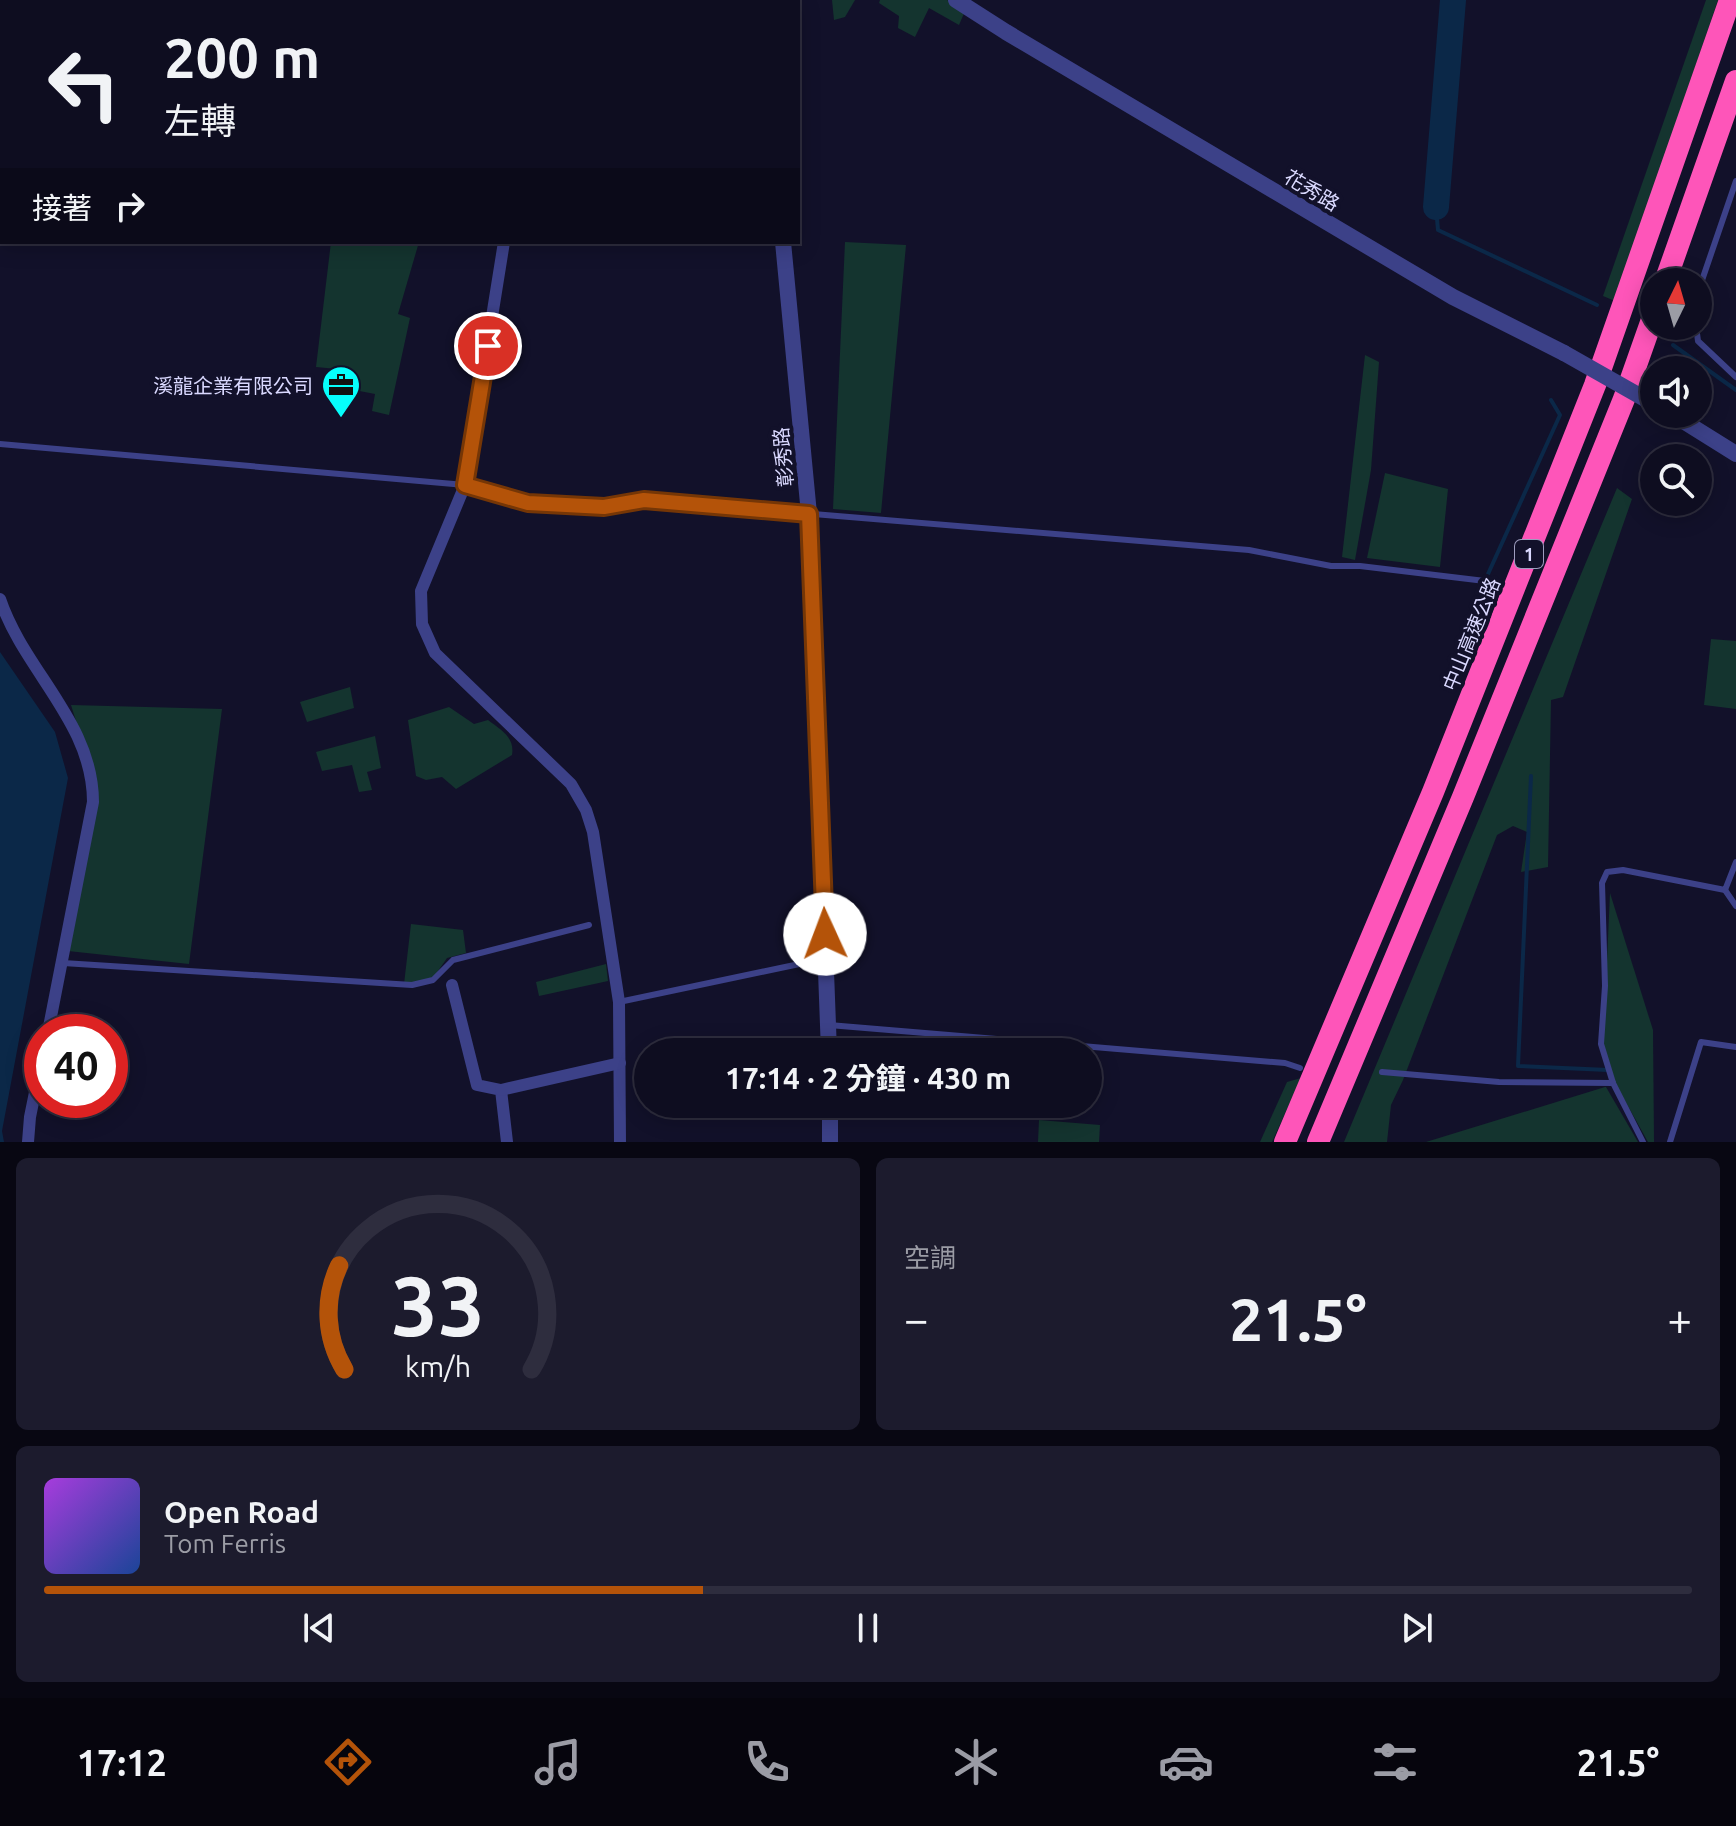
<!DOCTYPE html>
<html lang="zh-TW">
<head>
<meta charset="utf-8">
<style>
  :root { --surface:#0e0d20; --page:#1c1b2d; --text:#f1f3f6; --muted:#9b9ca5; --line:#2e2d3e; --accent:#b45309 }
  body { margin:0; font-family:Ubuntu,"Noto Sans TC",sans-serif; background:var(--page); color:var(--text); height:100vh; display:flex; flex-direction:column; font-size:30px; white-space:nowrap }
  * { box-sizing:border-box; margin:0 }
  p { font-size:26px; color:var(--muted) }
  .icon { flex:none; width:44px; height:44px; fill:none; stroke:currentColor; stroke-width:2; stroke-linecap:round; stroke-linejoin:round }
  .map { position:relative; height:1142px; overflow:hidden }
  .sheet { display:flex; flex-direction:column; gap:16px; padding:16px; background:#080712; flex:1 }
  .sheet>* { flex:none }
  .top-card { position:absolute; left:0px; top:0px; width:800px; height:244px; box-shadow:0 4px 20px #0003,0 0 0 2px var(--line); background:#0e0d20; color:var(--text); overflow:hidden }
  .needle { width:52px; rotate:5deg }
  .tools { position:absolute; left:1640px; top:268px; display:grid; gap:16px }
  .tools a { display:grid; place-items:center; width:72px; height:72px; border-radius:50%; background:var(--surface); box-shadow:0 4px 20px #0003,0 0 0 2px var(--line); font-size:40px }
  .speed { position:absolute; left:24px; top:1014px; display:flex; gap:16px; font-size:40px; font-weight:700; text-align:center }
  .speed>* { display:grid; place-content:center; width:104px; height:104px; border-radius:50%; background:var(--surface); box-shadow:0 4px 20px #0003,0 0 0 2px var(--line); line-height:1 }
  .speed .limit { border:12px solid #d22; background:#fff; color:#111 }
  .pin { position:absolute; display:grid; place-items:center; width:68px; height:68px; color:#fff; margin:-34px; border:4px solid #fff; border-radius:50%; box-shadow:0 2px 8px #0007 }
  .me { position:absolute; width:88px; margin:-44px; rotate:358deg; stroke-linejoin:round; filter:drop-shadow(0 0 6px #0008) }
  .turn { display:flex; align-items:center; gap:28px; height:168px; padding:0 32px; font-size:36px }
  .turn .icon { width:104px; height:104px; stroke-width:2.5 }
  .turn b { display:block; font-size:56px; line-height:68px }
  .then { display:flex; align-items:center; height:76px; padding:0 32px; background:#0003; gap:16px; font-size:30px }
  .big { font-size:60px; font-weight:700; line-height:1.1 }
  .sheet .card { flex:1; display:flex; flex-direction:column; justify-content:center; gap:12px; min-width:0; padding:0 28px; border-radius:12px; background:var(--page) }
  .sheet .dial { align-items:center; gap:0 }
  .dial svg { height:208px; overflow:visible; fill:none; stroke:var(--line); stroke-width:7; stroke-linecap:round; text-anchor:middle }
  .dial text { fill:var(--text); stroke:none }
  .song { display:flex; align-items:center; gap:24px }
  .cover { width:96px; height:96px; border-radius:12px; background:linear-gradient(135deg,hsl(280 70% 55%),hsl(220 70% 35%)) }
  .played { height:8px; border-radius:4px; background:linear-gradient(90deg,var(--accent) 40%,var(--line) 40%) }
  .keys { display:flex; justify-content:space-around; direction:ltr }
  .heat { display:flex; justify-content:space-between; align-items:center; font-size:44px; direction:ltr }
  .sheet .tiles { flex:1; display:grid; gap:16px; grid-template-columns:1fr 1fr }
  .card:last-child { grid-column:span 2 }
  .trip { position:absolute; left:634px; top:1038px; width:468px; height:80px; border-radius:40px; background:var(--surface); box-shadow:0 4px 20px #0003,0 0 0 2px var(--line); font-weight:700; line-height:80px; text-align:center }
  .tabs { display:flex; height:128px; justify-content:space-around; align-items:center; background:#06050d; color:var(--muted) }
  .tabs .icon { width:56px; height:56px }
  .tabs .current { color:var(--accent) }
  .tabs b { font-size:36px; color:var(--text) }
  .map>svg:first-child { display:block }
  .green { fill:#14342f }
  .water { fill:#0b2848 }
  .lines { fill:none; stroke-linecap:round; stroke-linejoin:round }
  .stream { stroke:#0b2848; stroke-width:4 }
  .river { stroke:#0b2848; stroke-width:26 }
  .service { stroke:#3c4188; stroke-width:6 }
  .minor { stroke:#3c4188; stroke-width:12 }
  .tertiary { stroke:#3c4188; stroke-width:16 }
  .motorway { stroke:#fe55b9; stroke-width:22 }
  .tertiary-bridge { stroke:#3c4188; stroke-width:16 }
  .route-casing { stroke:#753606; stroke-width:20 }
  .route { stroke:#b45309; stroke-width:14 }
  .labels { text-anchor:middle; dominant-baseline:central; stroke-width:8; stroke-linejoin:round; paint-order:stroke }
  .shield { fill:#12112a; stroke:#9e9dbf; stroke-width:2 }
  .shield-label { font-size:18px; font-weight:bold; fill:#dad9ff }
  .street-label { font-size:20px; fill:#dad9ff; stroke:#12112a }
  .poi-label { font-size:20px; fill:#dad9ff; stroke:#12112a; text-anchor:end }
</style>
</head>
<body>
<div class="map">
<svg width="1736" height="1142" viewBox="0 0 1736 1142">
  <rect width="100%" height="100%" fill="#12112a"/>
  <g class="green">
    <path d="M832,0H855L845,17L834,20Z"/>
    <path d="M880,0H947L965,11L959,25L929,8L915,37L898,28L899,16L879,3Z"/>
    <path d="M1706,0H1718L1615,301L1603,296Z"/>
    <path d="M331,242H419L398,314L410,318L389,415L372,411L375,394L344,388L347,370L316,367Z"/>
    <path d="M845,242L906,245L881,513L833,509Z"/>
    <path d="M1365,355L1379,362L1371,470L1355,560L1342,557Z"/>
    <path d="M1385,473L1448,489L1440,567L1367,558Z"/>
    <path d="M1617,488L1632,499L1563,697L1551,700L1548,867L1521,872L1527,832L1513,826L1497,835L1403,1080L1391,1105L1387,1142H1344Z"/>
    <path d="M1711,639L1736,641V709L1704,705Z"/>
    <path d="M350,687L354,708L307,722L300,702Z"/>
    <path d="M71,705L222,709L189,964L68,951L95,801L91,769Z"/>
    <path d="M449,707L474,724L488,720C501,730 515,737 512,755L456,789L442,777L426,780L416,776L408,720Z"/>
    <path d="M375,736L381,768L367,772L372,790L359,792L352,765L322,771L316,752Z"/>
    <path d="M1610,893L1653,1030L1654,1142H1648L1609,1072L1603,1052Z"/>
    <path d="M411,924L463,930L466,953L447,958L429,984H404Z"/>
    <path d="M606,964L608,981L539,996L536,982Z"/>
    <path d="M1301,1078L1272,1142H1260L1287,1082Z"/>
    <path d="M1606,1087L1638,1142H1426L1605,1087Z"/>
    <path d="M1039,1120L1100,1125L1099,1142H1038Z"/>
  </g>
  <path class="water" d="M0,652L55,732L68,778L2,1131L4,1142H0Z"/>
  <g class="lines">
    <g class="stream">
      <path d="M1436,207L1438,230L1597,305"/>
      <path d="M1673,345L1736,390"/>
      <path d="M1488,574L1560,415L1551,400"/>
      <path d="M1531,776L1518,1066L1608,1070L1609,1072"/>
    </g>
    <path class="river" d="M1436,207L1453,0"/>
    <g class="service">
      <path d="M1698,292L1736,181"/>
      <path d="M1696,326L1698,341L1736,377"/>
      <path d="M0,444L465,485L528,503L604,507L644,500L1249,550L1331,566H1360L1485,581"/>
      <path d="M1725,890L1736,906"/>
      <path d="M63,963L412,985L433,980L453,960L589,925"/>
      <path d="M619,1002L823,959"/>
      <path d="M829,1025L1285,1063L1300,1068"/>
      <path d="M1382,1072L1499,1082L1613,1083"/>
      <path d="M1643,1142L1613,1083L1601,1044L1605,986L1602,883L1607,872L1623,870L1725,890L1736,862"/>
      <path d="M1670,1142L1701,1042L1736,1047"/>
    </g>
    <g class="minor">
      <path d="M570,2L571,0"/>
      <path d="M504,242L465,485L421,591L422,624L435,653L571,784L586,810L593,832L619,1002L620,1142"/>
      <path d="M0,599C24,671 93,722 93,802L48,1032"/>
      <path d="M452,985L477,1085L501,1090L507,1142"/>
      <path d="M501,1090L620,1063"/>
      <path d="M28,1142L30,1117L42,1058"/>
    </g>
    <g class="tertiary">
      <path d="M778,0V2"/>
      <path d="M956,0L1006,32L1453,297L1564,353"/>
      <path d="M783,242L809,514L829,1052"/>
      <path d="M1672,414L1736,454"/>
      <path d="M830,1104V1142"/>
    </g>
    <g class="motorway">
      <path d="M1665,282L1736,81"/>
      <path d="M1285,1142L1433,792L1595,385L1730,0"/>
      <path d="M1318,1142L1463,797L1624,399L1654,314"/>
    </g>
    <path class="tertiary-bridge" d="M1564,353L1654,404"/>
  </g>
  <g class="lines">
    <defs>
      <path id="route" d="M488,346L465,485L528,503L604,507L644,500L809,514L825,934"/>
    </defs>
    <use href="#route" class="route-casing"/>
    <use href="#route" class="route"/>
  </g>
  <defs>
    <symbol id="office-pin" viewBox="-11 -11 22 30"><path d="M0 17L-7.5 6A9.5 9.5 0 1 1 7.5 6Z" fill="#06fefc" stroke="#12112a"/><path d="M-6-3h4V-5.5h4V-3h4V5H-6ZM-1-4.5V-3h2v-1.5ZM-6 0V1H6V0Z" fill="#111"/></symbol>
  </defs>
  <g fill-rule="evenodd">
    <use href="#office-pin" x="319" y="363" width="44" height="60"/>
  </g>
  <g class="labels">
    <rect class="shield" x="1515" y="540" width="28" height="28" rx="6"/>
    <g class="shield-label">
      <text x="1529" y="554">1</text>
    </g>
    <g class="street-label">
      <text transform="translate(1312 190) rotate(31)">花秀路</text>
      <text transform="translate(783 457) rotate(-95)">彰秀路</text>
      <text transform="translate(1471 634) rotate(-68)">中山高速公路</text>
    </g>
    <g class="poi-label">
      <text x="313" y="385">溪龍企業有限公司</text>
    </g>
  </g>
</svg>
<div class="tools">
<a><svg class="needle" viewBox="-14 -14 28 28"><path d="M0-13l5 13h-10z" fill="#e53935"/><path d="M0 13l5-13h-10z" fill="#9b9ca5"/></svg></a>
<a><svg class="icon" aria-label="sound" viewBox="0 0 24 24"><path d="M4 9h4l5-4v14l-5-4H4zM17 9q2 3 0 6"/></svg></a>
<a><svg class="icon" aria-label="search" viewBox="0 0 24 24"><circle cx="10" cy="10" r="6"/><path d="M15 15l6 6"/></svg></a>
</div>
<div class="speed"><div class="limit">40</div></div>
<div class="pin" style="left:488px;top:346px;background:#d93025"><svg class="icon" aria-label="arrive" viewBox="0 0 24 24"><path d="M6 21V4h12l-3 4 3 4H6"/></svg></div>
<svg class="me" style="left:825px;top:934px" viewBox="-20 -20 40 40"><circle r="19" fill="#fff"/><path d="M0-13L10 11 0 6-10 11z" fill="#b45309"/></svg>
<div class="trip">17:14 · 2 分鐘 · 430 m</div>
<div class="top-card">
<div class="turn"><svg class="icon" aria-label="left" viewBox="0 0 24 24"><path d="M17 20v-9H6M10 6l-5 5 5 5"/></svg><div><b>200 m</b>左轉</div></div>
<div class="then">接著<svg class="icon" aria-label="right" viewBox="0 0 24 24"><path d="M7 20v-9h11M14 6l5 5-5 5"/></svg></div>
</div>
</div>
<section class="sheet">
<div class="tiles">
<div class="card dial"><svg viewBox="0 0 100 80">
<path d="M14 69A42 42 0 1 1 86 69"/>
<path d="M14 69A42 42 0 0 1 12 29" stroke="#b45309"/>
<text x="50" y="56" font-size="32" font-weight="700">33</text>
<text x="50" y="72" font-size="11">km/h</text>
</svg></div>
<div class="card"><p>空調</p>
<div class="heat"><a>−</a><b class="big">21.5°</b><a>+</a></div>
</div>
<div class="card">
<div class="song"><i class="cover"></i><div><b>Open Road</b><p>Tom Ferris</p></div></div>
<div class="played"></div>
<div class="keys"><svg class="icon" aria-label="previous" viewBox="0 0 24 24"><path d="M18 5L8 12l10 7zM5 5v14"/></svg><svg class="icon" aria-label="pause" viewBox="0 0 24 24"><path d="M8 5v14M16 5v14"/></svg><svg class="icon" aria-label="next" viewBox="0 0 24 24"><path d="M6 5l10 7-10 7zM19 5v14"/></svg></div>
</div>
</div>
</section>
<nav class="tabs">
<b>17:12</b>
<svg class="icon current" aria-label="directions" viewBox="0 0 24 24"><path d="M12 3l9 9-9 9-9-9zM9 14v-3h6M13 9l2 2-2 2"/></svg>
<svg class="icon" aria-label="music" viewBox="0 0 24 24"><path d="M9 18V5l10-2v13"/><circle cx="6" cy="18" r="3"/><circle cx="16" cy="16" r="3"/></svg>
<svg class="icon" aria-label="phone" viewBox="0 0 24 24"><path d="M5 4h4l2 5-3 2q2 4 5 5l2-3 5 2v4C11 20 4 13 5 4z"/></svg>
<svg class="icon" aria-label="climate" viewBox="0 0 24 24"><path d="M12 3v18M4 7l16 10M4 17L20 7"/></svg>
<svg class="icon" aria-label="car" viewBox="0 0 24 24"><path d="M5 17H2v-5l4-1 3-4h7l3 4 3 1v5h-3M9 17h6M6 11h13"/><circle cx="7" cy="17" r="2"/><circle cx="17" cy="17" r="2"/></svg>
<svg class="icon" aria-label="filters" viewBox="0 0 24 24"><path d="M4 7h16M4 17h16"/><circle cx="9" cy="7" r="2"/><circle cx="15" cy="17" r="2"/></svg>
<b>21.5°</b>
</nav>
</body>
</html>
